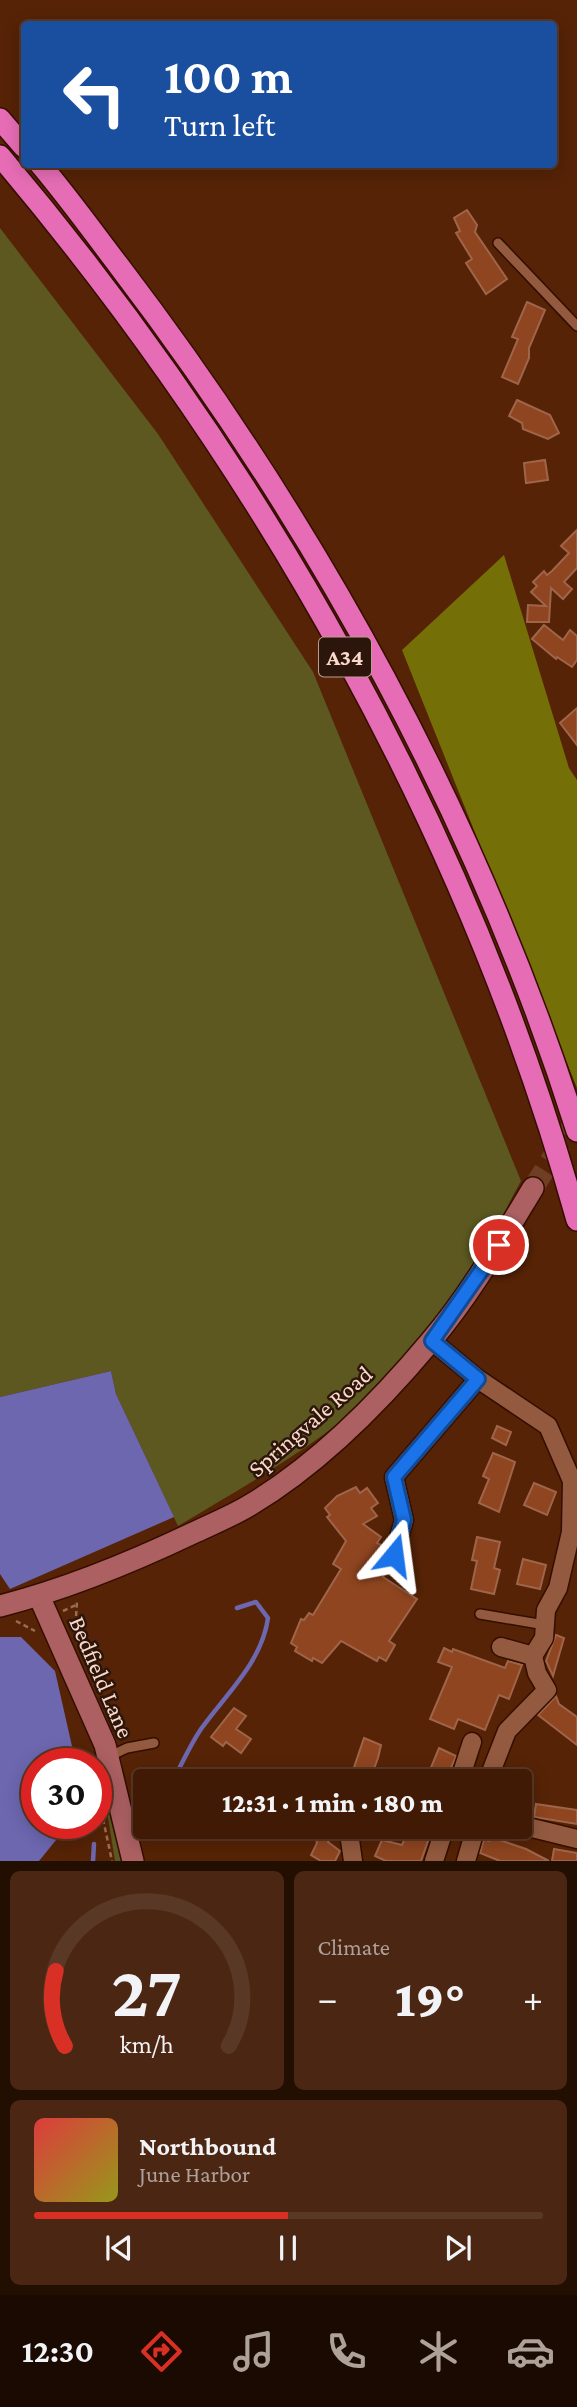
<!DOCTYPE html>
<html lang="en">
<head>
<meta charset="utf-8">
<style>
  :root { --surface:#401a04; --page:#4b2713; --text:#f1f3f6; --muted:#aea19a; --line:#593826; --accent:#d93025 }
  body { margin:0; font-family:"Crimson Pro",serif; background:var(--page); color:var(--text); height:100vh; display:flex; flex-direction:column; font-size:26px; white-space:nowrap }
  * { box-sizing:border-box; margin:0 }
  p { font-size:23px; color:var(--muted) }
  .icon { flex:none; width:38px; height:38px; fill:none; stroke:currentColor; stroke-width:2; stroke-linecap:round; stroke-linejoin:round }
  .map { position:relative; height:1861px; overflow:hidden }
  .panel { display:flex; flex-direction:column; gap:10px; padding:10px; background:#230e02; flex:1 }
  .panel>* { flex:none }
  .hud { position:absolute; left:21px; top:21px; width:536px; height:147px; border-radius:7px; box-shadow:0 4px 18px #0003,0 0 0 2px var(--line); background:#1a4fa0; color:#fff; overflow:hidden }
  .speed { position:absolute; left:21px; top:1748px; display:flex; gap:14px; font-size:35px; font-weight:700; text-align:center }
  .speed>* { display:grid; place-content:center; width:91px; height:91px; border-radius:50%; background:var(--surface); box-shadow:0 4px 18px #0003,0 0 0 2px var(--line); line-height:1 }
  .speed .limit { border:10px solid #d22; background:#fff; color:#111 }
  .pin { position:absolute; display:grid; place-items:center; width:60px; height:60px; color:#fff; margin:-30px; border:4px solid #fff; border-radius:50%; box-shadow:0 2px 7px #0007 }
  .me { position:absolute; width:77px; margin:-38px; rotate:16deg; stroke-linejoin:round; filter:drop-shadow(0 0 5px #0008) }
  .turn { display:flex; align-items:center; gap:24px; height:147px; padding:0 28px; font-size:32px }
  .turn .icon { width:91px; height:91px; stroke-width:2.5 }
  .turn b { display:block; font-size:49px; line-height:60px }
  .big { font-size:52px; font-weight:800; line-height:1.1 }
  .panel .widget { flex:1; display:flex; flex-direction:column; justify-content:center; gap:10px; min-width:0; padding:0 24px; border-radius:10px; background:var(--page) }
  .panel .dial { align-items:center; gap:0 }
  .dial svg { height:182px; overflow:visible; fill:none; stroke:var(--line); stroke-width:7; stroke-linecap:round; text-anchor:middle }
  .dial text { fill:var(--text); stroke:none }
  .song { display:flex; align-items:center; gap:21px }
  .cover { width:84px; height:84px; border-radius:10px; background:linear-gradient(135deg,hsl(0 70% 55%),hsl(60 70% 35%)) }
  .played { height:7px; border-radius:4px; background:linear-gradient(90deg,var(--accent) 50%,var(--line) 50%) }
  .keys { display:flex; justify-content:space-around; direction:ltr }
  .heat { display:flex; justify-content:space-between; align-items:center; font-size:38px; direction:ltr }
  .panel .tiles { flex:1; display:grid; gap:10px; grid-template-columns:1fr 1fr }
  .widget:last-child { grid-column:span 2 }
  .trip { position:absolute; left:133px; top:1769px; width:399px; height:70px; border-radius:7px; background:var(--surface); box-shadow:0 4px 18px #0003,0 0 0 2px var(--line); font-weight:800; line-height:70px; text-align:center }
  .menu { display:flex; height:112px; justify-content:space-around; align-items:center; background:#1a0a02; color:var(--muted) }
  .menu .icon { width:49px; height:49px }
  .menu .active { color:var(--accent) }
  .menu b { font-size:32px; color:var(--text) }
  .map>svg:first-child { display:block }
  .green { fill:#5c5820 }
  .forest { fill:#756f07 }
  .water { fill:#6d67b0 }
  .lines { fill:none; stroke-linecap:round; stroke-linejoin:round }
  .stream { stroke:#6d67b0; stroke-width:4.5 }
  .building { fill:#8e4520; stroke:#9f654a; stroke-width:2 }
  .secondary-tunnel { stroke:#6f3e23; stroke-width:21; stroke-dasharray:21 10; stroke-linecap:butt }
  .lane-casing { stroke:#340e00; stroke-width:12 }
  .street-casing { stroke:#340e00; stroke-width:21 }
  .secondary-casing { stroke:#340e00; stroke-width:24 }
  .highway-casing { stroke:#340e00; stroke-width:24 }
  .path { stroke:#986c55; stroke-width:2.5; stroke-dasharray:5 3.5; stroke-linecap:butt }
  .lane { stroke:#935a3f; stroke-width:9 }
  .street { stroke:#935a3f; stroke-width:18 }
  .secondary { stroke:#ac6062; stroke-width:21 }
  .highway { stroke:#e66db5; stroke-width:21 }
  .route-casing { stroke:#114b97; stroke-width:18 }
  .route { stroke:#1a73e8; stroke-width:12 }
  .labels { text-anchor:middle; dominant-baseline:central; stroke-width:5; stroke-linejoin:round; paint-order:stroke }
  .shield { fill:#2c150a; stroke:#bc9e90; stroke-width:2 }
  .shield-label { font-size:23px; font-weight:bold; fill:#fad9ca }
  .street-label { font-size:24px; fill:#fad9ca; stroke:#2c150a }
</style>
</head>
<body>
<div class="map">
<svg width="577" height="1861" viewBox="0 0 577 1861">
  <rect width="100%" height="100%" fill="#562306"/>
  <g class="green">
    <path d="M0,228L158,434L313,672L521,1181C493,1232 468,1287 432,1333C366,1418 269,1472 178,1526L116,1394L111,1371L0,1397Z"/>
    <path d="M104,1770L126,1861H115L101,1774Z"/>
  </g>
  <path class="forest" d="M504,555L569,768L577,780V1088L402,650Z"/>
  <g class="water">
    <path d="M111,1371L116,1394L174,1517L10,1589L0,1574V1397Z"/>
    <path d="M0,1637H21L55,1671L76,1764H37V1824H69L39,1861H0Z"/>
  </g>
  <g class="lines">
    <g class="stream">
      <path d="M172,1782C182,1764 190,1745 201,1729C226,1694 262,1662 268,1618L256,1602L237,1608"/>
      <path d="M144,1812L145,1811"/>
      <path d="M93,1861L94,1844"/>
    </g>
  </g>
  <g class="building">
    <path d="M467,210L477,225L475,232L507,279L486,294L466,263L472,259L456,233L460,231L454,218Z"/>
    <path d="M527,302L545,310L529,348V358L518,384L502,377L518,339L512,337Z"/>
    <path d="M517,400L550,415L559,433L548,439L523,429L522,423L509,416Z"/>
    <path d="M545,460L548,480L526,483L524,463Z"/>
    <path d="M577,530V568L564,582L572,589L563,599L551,588L549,622H527L528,605L546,606L531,592L537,586L533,582L544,571L547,575L552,571L569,553L561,546Z"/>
    <path d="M544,625L563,640L570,630L577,636V660L572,667L557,657L556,659L532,639Z"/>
    <path d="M577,708V745L560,723Z"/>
    <path d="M497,1426L511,1432L506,1445L492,1438Z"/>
    <path d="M493,1453L515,1462L499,1512L479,1503L489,1479L483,1476Z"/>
    <path d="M534,1483L556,1492L547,1515L524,1505Z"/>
    <path d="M356,1487L360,1493L367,1488L378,1503L371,1508L377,1516L363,1524L381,1537L377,1543L385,1547L382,1561L390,1567L383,1577L417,1599L389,1641L395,1645L386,1661L379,1657L377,1661L341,1641L322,1663L313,1658L312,1661L295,1651L297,1647L291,1643L301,1619L304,1620L309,1613L313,1615L341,1569L333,1564L346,1541L327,1517L330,1515L325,1508L337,1496Z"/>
    <path d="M477,1537L500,1542L494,1568L500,1570L494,1594L471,1589L477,1561L472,1560Z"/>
    <path d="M523,1559L546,1565L540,1589L517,1584Z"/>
    <path d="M556,1635L564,1638L553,1676L546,1661Z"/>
    <path d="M444,1648L452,1652L453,1649L505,1668L508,1661L522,1665L509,1699L499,1695L485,1730L458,1719L454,1729L430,1719L452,1667L438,1662Z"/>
    <path d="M556,1696L559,1704L577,1717V1745L538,1715Z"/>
    <path d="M234,1708L246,1716L236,1729L251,1739L241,1753L226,1742L223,1746L211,1737Z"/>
    <path d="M364,1738L381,1745L378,1758L369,1782H349Z"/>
    <path d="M439,1748L456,1756L454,1761L445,1782H425Z"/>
    <path d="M536,1804L577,1810V1824L534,1817Z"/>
    <path d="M312,1827H336L328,1842L340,1851L335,1861H321L311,1855L317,1843Z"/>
    <path d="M410,1827H433L421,1861H386L375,1856L382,1840L402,1845Z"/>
    <path d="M491,1837L526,1849L549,1861H500L480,1853L484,1839L489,1841Z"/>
    <path d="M554,1849L577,1853V1861H552Z"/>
  </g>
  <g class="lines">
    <path class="secondary-tunnel" d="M533,1188L577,1119"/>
    <defs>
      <g id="lane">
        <path d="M498,243L577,326"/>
        <path d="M480,1614L545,1625"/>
        <path d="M110,1756L127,1748L154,1743"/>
      </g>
      <g id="street">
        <path d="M432,1341L478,1379L548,1426L572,1481L571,1532L558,1588L546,1610L544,1638L533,1656L501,1647"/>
        <path d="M394,1555L404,1520L394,1477L478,1379"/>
        <path d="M459,1782L472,1742"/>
        <path d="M487,1782L507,1731L547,1690L537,1673L533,1656"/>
        <path d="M520,1825L577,1839"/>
        <path d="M353,1861L349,1833L353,1827"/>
        <path d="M434,1861L445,1827"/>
        <path d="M466,1861L476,1827"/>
      </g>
      <g id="secondary">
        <path d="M39,1596L105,1745L133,1861"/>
        <path d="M0,1606C67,1589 130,1563 193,1533C212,1524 232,1516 250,1505C319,1464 379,1403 430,1342C470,1295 501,1241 533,1188"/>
      </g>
      <g id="highway">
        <path d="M0,119L24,147"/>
        <path d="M0,156C261,465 468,829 577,1220"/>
        <path d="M40,164C68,197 93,232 119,266C317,526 478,818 577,1131"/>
      </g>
    </defs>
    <use href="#lane" class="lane-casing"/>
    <use href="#street" class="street-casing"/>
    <use href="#secondary" class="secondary-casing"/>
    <use href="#highway" class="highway-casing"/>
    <g class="path">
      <path d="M63,1611L76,1605"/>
      <path d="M16,1621L35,1631"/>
      <path d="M75,1633L77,1601"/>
      <path d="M103,1819L112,1861"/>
    </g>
    <use href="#lane" class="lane"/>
    <use href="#street" class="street"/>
    <use href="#secondary" class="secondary"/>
    <use href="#highway" class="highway"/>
  </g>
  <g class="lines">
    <defs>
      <path id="route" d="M394,1555L404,1520L394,1477L478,1379L432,1341L499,1245"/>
    </defs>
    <use href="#route" class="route-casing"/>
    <use href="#route" class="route"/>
  </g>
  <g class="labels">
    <rect class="shield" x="319" y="637.5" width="52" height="39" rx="5"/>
    <g class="shield-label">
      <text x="345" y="657">A34</text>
    </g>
    <g class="street-label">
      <text transform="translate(310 1421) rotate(-41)">Springvale Road</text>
      <text transform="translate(102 1677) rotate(67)">Bedfield Lane</text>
    </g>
  </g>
</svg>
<div class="speed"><div class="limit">30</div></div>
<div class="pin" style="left:499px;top:1245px;background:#d93025"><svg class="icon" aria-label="arrive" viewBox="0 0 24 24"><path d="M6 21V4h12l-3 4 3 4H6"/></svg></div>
<svg class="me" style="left:394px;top:1555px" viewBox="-20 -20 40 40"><path d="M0-17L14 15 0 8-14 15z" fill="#1a73e8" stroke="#fff" stroke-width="4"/></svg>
<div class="trip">12:31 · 1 min · 180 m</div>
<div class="hud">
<div class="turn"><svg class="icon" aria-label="left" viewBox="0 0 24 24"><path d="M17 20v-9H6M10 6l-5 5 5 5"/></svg><div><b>100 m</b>Turn left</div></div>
</div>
</div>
<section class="panel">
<div class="tiles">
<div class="widget dial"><svg viewBox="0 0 100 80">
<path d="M14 69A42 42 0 1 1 86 69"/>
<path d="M14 69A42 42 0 0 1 10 36" stroke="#d93025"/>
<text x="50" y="56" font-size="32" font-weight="700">27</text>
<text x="50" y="72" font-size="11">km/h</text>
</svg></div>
<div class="widget"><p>Climate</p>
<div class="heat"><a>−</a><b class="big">19°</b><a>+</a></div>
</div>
<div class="widget">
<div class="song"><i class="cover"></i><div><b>Northbound</b><p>June Harbor</p></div></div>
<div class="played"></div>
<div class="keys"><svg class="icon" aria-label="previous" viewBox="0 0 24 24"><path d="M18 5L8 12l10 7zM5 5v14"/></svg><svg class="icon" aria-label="pause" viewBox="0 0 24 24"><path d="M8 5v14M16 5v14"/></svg><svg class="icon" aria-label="next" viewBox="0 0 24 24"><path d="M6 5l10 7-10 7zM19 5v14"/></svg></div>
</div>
</div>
</section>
<nav class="menu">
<b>12:30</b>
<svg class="icon active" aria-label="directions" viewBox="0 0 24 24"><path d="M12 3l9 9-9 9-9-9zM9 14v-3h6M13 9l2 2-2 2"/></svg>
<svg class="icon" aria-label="music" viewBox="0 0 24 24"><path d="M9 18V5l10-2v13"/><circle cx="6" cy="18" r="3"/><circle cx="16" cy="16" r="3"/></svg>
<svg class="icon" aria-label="phone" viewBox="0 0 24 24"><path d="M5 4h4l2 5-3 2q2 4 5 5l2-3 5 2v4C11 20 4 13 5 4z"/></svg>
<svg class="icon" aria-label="climate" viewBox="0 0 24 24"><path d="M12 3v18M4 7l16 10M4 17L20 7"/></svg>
<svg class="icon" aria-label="car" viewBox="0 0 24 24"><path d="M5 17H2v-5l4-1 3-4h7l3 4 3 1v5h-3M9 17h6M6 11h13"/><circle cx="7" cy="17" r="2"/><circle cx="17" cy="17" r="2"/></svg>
</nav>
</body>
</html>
